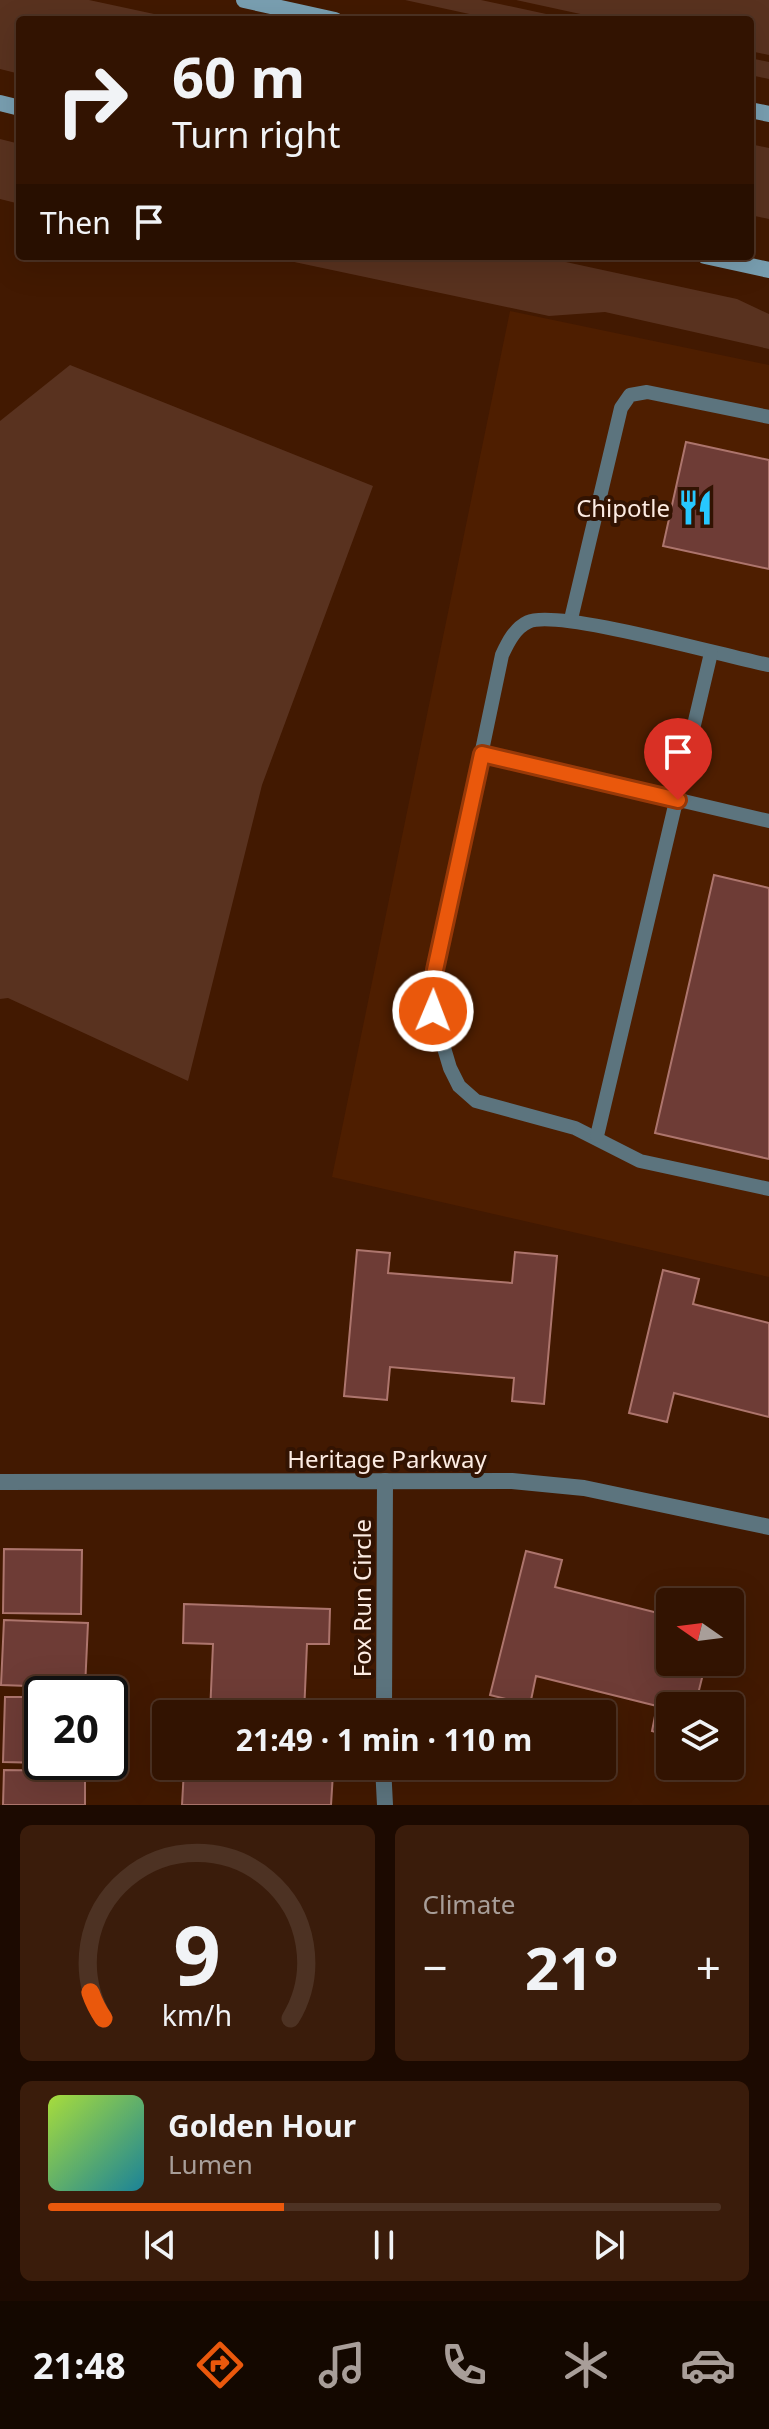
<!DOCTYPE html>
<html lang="en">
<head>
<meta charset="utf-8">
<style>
  :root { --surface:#321301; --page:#3a1c0b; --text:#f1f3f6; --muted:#a89e99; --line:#4d3223; --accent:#ea580c }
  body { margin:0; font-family:"Noto Sans",sans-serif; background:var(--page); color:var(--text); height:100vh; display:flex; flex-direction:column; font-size:30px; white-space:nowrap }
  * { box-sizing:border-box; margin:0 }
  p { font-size:26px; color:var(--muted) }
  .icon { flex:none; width:44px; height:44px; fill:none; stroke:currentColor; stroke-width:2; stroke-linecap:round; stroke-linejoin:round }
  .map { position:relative; height:1805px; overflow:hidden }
  .details { display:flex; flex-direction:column; gap:20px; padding:20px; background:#1c0a01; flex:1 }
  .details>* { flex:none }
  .banner { position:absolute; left:16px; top:16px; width:738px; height:244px; border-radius:8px; box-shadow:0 8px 32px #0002,0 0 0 2px var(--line); background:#321301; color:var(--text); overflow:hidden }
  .needle { width:52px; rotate:284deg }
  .fabs { position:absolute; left:656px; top:1588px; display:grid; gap:16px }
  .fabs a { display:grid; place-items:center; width:88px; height:88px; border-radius:8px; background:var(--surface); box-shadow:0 8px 32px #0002,0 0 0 2px var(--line); font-size:40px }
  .speed { position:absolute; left:24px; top:1676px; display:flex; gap:16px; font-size:40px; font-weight:700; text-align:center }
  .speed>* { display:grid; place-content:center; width:104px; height:104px; border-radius:50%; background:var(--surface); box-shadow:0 8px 32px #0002,0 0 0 2px var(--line); line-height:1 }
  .speed .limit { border:4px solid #111; border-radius:12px; background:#fff; color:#111 }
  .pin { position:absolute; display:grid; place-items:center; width:68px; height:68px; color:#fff; margin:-82px -34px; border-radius:50% 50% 50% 0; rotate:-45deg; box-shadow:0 0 8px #0007 }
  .pin .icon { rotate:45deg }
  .me { position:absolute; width:88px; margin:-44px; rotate:1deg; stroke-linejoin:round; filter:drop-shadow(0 0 6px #0008) }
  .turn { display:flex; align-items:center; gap:28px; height:168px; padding:0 24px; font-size:36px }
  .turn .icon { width:104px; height:104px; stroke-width:2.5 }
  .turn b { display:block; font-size:56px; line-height:68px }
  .then { display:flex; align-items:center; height:76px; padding:0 24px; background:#0003; gap:16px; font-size:30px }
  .big { font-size:60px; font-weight:700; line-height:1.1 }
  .details .widget { flex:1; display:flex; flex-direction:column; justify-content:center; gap:12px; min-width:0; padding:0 28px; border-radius:12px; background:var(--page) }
  .details .dial { align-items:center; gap:0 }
  .dial svg { height:208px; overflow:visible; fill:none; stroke:var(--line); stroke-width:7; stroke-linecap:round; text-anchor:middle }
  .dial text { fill:var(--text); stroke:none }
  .song { display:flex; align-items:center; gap:24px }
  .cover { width:96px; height:96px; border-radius:12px; background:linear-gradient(135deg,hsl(80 70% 55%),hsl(190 70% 35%)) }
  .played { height:8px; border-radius:4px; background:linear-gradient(90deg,var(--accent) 35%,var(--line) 35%) }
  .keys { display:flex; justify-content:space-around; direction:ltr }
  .heat { display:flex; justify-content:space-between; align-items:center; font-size:44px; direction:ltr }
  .details .tiles { flex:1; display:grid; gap:20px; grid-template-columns:1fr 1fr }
  .widget:last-child { grid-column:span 2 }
  .trip { position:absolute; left:152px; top:1700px; width:464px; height:80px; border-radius:8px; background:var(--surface); box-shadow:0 8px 32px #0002,0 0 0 2px var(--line); font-weight:700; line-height:80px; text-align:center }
  .dock { display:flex; height:128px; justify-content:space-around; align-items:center; background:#140800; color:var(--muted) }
  .dock .icon { width:56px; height:56px }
  .dock .active { color:var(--accent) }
  .dock b { font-size:36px; color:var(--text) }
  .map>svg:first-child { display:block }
  .built { fill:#4e1e00 }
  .green { fill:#59321f }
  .building { fill:#6e3c36; stroke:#ad756d; stroke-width:2 }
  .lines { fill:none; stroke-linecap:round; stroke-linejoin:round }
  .lane { stroke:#5c747e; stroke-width:14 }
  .street { stroke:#5c747e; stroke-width:16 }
  .secondary { stroke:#799fb1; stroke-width:16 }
  .route-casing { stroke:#983908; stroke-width:20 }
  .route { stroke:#ea580c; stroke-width:14 }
  .labels { text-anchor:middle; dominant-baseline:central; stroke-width:8; stroke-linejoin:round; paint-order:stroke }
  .poi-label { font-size:24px; fill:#fcebe2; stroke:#321302; text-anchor:end }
  .street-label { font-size:24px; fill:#fcebe2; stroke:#321302 }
</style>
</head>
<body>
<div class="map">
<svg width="769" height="1805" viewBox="0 0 769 1805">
  <rect width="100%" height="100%" fill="#421901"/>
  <path class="built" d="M510,311L769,365V1277L332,1177Z"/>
  <g class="green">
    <path d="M0,0H89L182,20H20V74L0,69Z"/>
    <path d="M405,0H481L574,20H497Z"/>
    <path d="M516,0H769V55L750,51V20H608Z"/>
    <path d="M750,58L769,62V79L750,75Z"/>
    <path d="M0,139L20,144V204L0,199Z"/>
    <path d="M750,144L769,148V219L750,215Z"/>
    <path d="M266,256H538L737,299L769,314V349L605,312L549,316Z"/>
    <path d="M70,365L373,486L262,785L188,1081L8,998L0,999V421Z"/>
  </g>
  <g class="building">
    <path d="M686,442L769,460V569L663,546Z"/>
    <path d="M714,875L769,888V1159L655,1133Z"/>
    <path d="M357,1250L390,1253L388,1273L512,1283L515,1252L557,1256L544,1404L512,1401L514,1378L390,1367L387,1400L344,1396Z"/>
    <path d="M663,1270L699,1279L693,1304L769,1323V1417L674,1393L667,1422L629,1413Z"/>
    <path d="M4,1549L82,1550L81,1614L3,1613Z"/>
    <path d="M526,1551L562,1560L555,1587L670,1616V1662H706L695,1706H670V1736L652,1731L657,1706L536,1676L530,1705L490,1695Z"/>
    <path d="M684,1590L721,1600V1602H681Z"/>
    <path d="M184,1604L330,1609L329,1644H307L304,1714H210L213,1644L183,1643Z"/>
    <path d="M4,1620L88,1623L85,1688L1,1685Z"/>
    <path d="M5,1697H42V1762L86,1764L3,1762Z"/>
    <path d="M208,1766H302L301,1772L333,1773L331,1805H182L184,1769L208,1770Z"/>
    <path d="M4,1770L85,1771V1805H3Z"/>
  </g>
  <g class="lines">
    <g class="lane">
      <path d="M571,619L621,408L630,395L647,392L769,417"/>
      <path d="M769,665C727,657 557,608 528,622C515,628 508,642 502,655L432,989L433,1011L450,1068L459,1086L476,1101L575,1128L640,1161L769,1189"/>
      <path d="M482,754L769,821"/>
      <path d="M597,1136L711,653"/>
    </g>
    <g class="street">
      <path d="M0,1482L512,1481L584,1488L769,1527"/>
      <path d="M384,1714L385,1481"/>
      <path d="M383,1766L385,1805"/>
    </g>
    <g class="secondary">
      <path d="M244,0L335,20"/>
      <path d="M0,103L20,108"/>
      <path d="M750,110L769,114"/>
      <path d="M705,256L769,270"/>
    </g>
  </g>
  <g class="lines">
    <defs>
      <path id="route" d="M433,1011L435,970L482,754L678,800"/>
    </defs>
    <use href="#route" class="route-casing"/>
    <use href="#route" class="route"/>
  </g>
  <defs>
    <symbol id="restaurant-bare" viewBox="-9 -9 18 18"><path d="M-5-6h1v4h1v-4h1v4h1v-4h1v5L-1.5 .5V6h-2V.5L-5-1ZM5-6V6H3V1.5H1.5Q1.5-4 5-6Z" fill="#27c8ff" stroke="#321302" stroke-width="2.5" paint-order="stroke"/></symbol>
  </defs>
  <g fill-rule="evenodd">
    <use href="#restaurant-bare" x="670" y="482" width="51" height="51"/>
  </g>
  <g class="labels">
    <g class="poi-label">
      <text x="670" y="507">Chipotle</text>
    </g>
    <g class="street-label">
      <text x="387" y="1458">Heritage Parkway</text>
      <text transform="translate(361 1598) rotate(-90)">Fox Run Circle</text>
    </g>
  </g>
</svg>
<div class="fabs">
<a><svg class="needle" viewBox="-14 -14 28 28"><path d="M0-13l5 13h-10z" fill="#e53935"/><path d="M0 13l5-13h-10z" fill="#a89e99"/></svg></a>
<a><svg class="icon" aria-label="layers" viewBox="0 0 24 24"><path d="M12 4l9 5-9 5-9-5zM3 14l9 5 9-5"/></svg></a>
</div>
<div class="speed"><div class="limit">20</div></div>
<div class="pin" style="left:678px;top:800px;background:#d93025"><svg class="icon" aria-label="arrive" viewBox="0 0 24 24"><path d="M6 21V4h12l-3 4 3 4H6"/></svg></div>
<svg class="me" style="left:433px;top:1011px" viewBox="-20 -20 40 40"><circle r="17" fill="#ea580c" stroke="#fff" stroke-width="3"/><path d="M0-11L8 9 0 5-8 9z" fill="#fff"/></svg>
<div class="trip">21:49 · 1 min · 110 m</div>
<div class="banner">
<div class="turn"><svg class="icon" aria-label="right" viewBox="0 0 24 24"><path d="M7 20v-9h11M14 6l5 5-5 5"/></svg><div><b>60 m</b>Turn right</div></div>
<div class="then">Then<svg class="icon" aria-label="arrive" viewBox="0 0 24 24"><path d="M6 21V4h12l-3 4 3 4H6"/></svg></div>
</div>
</div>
<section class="details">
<div class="tiles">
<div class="widget dial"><svg viewBox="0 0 100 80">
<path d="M14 69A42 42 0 1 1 86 69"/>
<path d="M14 69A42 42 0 0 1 9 59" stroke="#ea580c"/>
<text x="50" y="56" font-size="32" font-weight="700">9</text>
<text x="50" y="72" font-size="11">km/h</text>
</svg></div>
<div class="widget"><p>Climate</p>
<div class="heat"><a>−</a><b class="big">21°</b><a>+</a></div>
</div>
<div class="widget">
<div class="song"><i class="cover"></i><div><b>Golden Hour</b><p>Lumen</p></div></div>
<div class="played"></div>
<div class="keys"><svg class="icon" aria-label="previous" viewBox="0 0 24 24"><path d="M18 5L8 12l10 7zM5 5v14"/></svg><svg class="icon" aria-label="pause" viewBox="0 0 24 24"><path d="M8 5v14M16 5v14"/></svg><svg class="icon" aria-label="next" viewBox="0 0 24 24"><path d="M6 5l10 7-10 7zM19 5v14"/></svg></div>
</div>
</div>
</section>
<nav class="dock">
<b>21:48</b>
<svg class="icon active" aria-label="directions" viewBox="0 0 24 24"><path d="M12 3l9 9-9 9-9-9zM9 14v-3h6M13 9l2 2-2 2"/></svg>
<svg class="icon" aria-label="music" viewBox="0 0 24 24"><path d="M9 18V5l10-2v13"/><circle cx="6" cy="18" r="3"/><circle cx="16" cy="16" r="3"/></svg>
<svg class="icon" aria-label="phone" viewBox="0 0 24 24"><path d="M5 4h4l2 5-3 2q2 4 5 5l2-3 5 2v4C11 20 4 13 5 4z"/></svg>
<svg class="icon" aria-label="climate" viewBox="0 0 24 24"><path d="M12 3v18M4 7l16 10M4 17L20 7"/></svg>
<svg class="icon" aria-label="car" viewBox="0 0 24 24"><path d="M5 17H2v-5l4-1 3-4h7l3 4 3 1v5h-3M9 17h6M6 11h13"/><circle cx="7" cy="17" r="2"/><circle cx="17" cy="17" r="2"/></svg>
</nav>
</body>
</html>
